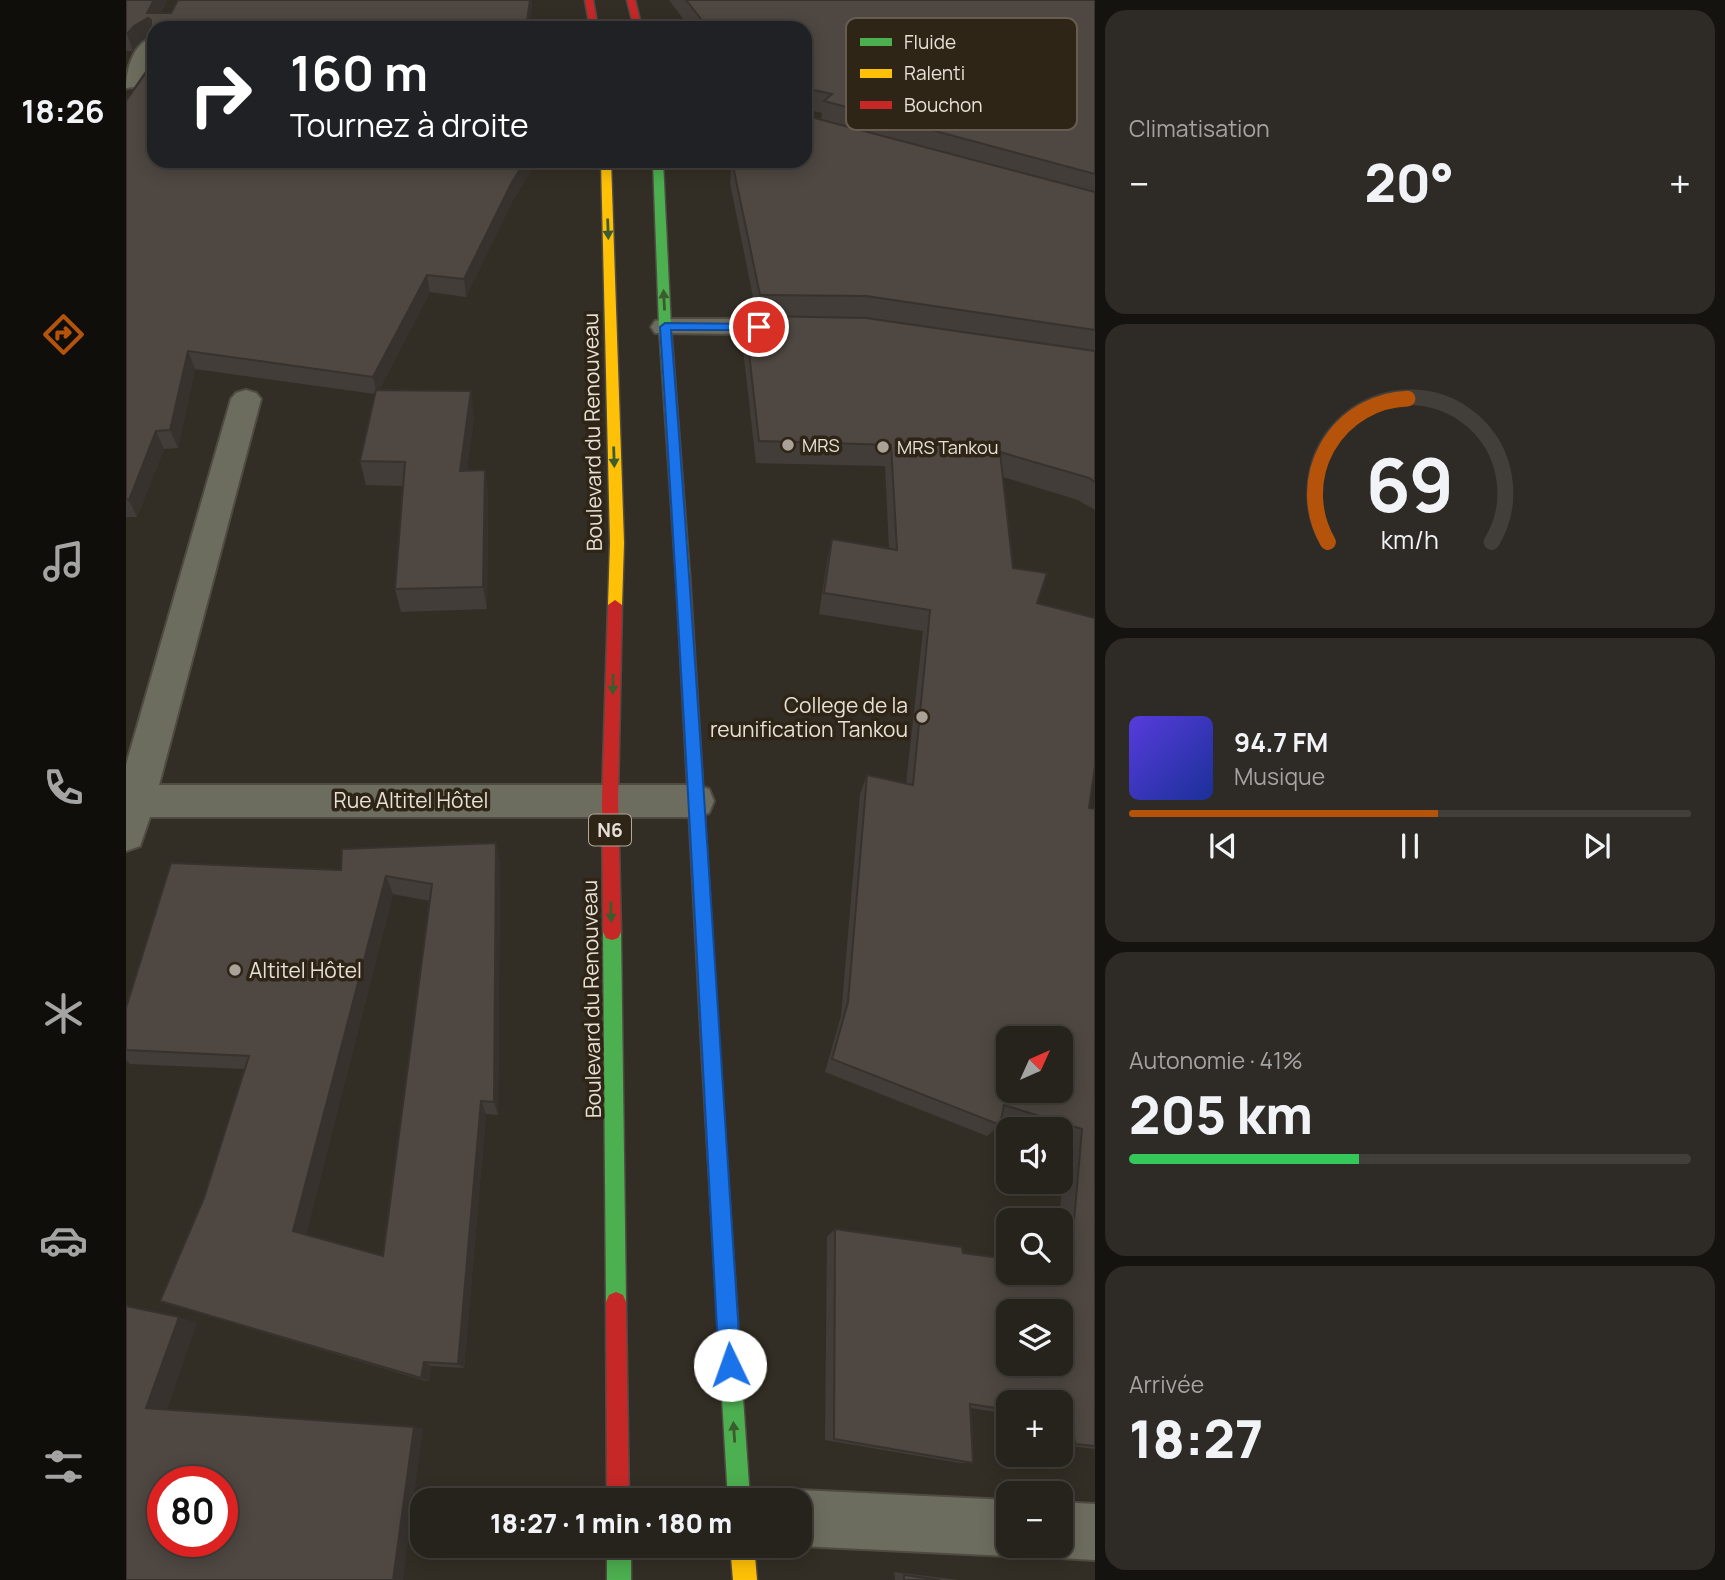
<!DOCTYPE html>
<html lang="fr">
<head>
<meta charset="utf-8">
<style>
  :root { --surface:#26221c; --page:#2e2a25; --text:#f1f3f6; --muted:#a4a4a3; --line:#423f3b; --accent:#b45309 }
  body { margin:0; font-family:Manrope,sans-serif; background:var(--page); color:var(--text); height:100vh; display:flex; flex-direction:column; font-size:26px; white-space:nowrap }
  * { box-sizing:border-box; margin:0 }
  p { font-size:23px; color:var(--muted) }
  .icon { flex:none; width:38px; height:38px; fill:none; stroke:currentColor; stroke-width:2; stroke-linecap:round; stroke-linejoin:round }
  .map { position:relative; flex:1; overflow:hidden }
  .panel { display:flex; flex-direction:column; gap:10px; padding:10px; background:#15130f; width:630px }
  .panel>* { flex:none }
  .hud { position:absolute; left:21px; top:21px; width:665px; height:147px; border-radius:21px; box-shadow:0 4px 18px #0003,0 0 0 2px var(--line); background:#202124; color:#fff; overflow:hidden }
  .needle { width:46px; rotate:45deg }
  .buttons { position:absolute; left:870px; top:1026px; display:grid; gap:14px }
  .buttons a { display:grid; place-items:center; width:77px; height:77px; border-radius:14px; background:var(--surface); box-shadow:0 4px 18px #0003,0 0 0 2px var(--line); font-size:35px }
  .speed { position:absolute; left:21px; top:1466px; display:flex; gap:14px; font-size:35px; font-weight:700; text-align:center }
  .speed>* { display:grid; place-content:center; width:91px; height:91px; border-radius:50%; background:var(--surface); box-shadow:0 4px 18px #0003,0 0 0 2px var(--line); line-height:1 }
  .speed .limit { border:10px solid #d22; background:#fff; color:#111 }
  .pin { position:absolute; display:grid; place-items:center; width:60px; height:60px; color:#fff; margin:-30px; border:4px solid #fff; border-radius:50%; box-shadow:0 2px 7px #0007 }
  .me { position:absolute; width:77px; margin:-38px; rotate:357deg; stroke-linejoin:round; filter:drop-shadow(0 0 5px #0008) }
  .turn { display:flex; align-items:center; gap:24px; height:147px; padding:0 28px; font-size:32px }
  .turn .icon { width:91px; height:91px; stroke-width:2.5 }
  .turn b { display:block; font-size:49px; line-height:60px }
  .big { font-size:52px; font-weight:800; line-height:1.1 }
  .panel .tile { flex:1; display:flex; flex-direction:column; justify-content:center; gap:10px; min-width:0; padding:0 24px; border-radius:21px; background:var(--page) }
  .panel .dial { align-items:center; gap:0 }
  .dial svg { height:182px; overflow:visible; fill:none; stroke:var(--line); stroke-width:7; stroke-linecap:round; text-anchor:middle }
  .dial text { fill:var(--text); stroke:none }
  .song { display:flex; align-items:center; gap:21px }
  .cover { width:84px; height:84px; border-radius:10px; background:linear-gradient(135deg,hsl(250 70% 55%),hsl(230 70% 35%)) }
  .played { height:7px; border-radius:4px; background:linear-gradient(90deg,var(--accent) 55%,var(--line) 55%) }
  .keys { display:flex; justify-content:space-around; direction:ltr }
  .heat { display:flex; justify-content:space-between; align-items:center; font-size:38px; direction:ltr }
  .charge { height:10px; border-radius:5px; background:linear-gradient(90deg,#34c759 41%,var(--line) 0) }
  .trip { position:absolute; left:284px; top:1488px; width:402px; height:70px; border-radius:21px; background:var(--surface); box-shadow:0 4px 18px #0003,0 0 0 2px var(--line); font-weight:800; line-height:70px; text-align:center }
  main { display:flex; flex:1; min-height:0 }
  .tab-bar { display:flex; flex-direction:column; width:126px; justify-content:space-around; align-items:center; background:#0f0e0b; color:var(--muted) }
  .tab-bar .icon { width:49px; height:49px }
  .tab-bar .current { color:var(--accent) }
  .tab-bar b { font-size:32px; color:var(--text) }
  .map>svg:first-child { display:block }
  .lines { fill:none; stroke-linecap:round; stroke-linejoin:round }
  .street-casing { stroke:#4f4a42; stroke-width:4 }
  .fast-casing { stroke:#4f4a42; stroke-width:3 }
  .slow-casing { stroke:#4f4a42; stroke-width:3 }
  .jam-casing { stroke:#4f4a42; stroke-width:3 }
  .street { fill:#6d6d5f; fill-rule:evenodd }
  .fast { fill:#4caf50; fill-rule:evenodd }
  .slow { fill:#ffc107; fill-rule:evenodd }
  .jam { fill:#c62828; fill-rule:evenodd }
  .wall { fill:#433d39; fill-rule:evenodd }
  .shaded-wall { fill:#37322e }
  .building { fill:#4e4742; stroke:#37322e; stroke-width:2; fill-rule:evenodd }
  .oneway { fill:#3b5c2d }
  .route { fill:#1a73e8; stroke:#114b97; stroke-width:2 }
  .poi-dot { fill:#a8a298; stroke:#2f2516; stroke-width:2.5 }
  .labels { text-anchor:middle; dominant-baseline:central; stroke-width:7; stroke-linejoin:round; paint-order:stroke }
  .far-poi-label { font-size:18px; fill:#e7e0d6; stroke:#2f2516; text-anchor:start }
  .shield { fill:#2f2516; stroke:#b0a89c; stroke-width:2 }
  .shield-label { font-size:19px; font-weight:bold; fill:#e7e0d6 }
  .street-label { font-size:21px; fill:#e7e0d6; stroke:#2f2516 }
  .poi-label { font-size:21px; fill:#e7e0d6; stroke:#2f2516; text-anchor:end }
  .key { fill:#2f2516; stroke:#665d50; stroke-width:2 }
  .key-label { font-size:19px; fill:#e7e0d6 }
</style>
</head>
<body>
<main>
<nav class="tab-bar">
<b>18:26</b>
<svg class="icon current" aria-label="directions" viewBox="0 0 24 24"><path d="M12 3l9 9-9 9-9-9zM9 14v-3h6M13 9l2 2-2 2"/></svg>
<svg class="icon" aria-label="music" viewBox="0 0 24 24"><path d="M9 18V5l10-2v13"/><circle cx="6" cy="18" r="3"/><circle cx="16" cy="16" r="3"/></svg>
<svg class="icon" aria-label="phone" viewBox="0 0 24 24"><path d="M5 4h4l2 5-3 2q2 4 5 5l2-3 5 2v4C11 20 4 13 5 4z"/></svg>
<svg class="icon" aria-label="climate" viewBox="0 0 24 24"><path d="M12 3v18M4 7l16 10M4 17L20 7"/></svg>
<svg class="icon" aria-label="car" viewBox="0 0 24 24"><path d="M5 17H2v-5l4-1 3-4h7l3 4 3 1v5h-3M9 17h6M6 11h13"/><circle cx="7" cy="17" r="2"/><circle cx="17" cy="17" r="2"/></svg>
<svg class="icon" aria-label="filters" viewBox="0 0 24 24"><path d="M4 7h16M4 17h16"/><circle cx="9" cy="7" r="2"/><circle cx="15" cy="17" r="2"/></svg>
</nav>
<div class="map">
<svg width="969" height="1580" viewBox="0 0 969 1580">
  <rect width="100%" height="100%" fill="#332e25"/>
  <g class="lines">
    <defs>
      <g id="street">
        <path d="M28,37V58L8,87L0,88C0,70 7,42 28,37Z"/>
        <path d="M539,319H689L699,321L703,327L699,333L689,335L529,333L525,327L529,321Z"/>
        <path d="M120,390L130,393L135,399L33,785H569L583,789L588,801L583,813L569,817H24L14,846L0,851V765L105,399L110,393Z"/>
        <path d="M674,1490L882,1500V1545H903L882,1556L674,1546V1500H653Z"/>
        <path d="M934,1502L969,1504V1560L934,1558L914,1550L912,1545H934Z"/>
      </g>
      <g id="fast">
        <path d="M527,161H537L545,327L564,577L557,582L550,577L533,327Z"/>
        <path d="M486,924L492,926L495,932L500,1302L497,1309L490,1312L483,1309L480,1302L477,932L480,926Z"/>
        <path d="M585,1050L592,1053L594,1059L624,1500H602L576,1059L578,1053Z"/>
        <rect x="481" y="1545" width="24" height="35"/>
      </g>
      <g id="slow">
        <path d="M475,161H485L498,543L496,605L489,610L482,605L484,543Z"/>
        <path d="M604,1545H628L631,1580H607Z"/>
      </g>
      <g id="jam">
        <path d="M459,0H467L472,28H464Z"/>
        <path d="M501,0H509L516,28H508Z"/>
        <path d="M557,572L564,577L594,1059L592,1065L585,1068L578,1065L576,1059L550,577Z"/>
        <path d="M489,600L496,605L492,799L495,932L492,938L486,940L480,938L477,932L476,799L482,605Z"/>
        <path d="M490,1292L497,1295L500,1302L503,1500H481L480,1302L483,1295Z"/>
      </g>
    </defs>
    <use href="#street" class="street-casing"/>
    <use href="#fast" class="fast-casing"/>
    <use href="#slow" class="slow-casing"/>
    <use href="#jam" class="jam-casing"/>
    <use href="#street" class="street"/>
    <use href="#fast" class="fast"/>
    <use href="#slow" class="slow"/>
    <use href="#jam" class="jam"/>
  </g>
  <g class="wall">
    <path d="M0,0H41L35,13L406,4L403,28H28V43L26,35L13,42L7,51H0Z"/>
    <path d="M543,0H969V510L952,500L877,477L887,568L911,603L963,808L969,809V1449L934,1445V1402H882V1414L845,1408L847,1463H834L699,1440L701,1237L709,1229L934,1272V1220H933L940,1139L934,1138V1129H905L875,1120L874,1125L861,1136L699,1072L715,1016L734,794L741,775L780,784L797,631L693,614L701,561L706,539L763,548L759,466L630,463L617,349L620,327H636L638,317H631L604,183L606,161L670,167L695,120L696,113L679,109V28H564Z"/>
    <path d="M0,101L28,161H409V164L386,202L340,297L304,292L253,390L348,416L341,470H359L362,494L361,609L275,612L269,589L277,486L240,485L234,461L249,394L69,369L52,448L38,449L11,517H0Z"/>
    <path d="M374,862L372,1115L360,1114L338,1368L305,1366L303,1382L52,1307L34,1301L78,1198L119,1069L4,1064L0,1060V1008L215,870ZM267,894L304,901L257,1256L180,1234Z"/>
    <path d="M768,1572L833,1580H769Z"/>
  </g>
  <g class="shaded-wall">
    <path d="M28,0H41L28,27L25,20L21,13Z"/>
    <path d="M404,0H406V4L403,28H400Z"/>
    <path d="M22,18L27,34L13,42L7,51L1,34L8,26Z"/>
    <path d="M399,161H409V164L386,202L340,297L338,279L385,184Z"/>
    <path d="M301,275L304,292L251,394L247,377Z"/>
    <path d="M62,351L69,369L52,448L44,430Z"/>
    <path d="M345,391L348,416L338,494L334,471Z"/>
    <path d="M30,431L38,449L11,517L3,500Z"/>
    <path d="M359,470L362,494L361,609L357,587Z"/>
    <path d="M370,843L374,862L372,1115L368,1102Z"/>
    <path d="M260,876L267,894L179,1239L167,1231Z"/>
    <path d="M355,1101L360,1114L338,1368L332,1364Z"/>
    <path d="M53,1317L71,1323L41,1410L20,1408Z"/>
    <path d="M298,1362L305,1366L303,1382L295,1378Z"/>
    <path d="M288,1427L297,1428L277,1580H267Z"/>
  </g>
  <g class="building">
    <path d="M0,0H28L21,13H45L52,0H404L400,28H28V34H25V20L22,18L8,26L1,34H0Z"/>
    <path d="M560,0H969V174L698,101L706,94L679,88V28H582Z"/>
    <path d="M28,61V161H399L385,184L338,279L301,275L247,377L62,351L44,430L30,431L3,500L0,499V101Z"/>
    <path d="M685,117L969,192V330L740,296L634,295L606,161L670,167L672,161H679V137Z"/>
    <path d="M638,316L740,318L969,351V482L963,478L874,452L887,568L921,573L911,603L969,618V766L963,808L969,809V1446L949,1444L946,1420L934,1418V1402H882V1410L844,1404L847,1463L708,1439L709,1229L836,1247L837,1253L882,1259V1272H934V1266L944,1267L956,1129L878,1105L874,1125L706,1059L722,1002L741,775L787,785L804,610L698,593L706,539L771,550L765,445L633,441L620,327H640ZM882,1038H934V1090H882ZM882,1311H934V1363H882Z"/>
    <path d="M250,390L345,391L334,471L359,470L357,587L269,589L279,462L234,461Z"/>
    <path d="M370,843L368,1102L355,1101L332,1364L298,1362L295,1378L34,1301L78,1198L123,1056L0,1050V1008L45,863L215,870L216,849ZM260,876L306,884L257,1256L167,1231Z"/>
    <path d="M0,1306L53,1317L20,1408L288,1427L267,1580H0ZM37,1482H96V1542H37Z"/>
    <path d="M778,1575L814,1580H778Z"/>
  </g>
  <defs><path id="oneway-solid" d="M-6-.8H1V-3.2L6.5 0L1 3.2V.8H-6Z" transform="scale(1.75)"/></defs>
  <g class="oneway">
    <use href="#oneway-solid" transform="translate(482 229) rotate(88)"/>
    <use href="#oneway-solid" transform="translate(538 300) rotate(-93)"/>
    <use href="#oneway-solid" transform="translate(488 457) rotate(88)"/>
    <use href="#oneway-solid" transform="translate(487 684) rotate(91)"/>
    <use href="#oneway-solid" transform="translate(485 912) rotate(89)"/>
    <use href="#oneway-solid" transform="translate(608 1432) rotate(-94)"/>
  </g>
  <path class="route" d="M539,323L633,324L639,327L633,330H545C572,675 592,1020 615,1365L612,1373L604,1376L597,1373L593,1365C574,1019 557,673 534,327Z"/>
  <g class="poi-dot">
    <circle cx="662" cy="445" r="7"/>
    <circle cx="757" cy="447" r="7"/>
    <circle cx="796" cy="717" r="7"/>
    <circle cx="109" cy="970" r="7"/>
  </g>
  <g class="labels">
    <g class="far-poi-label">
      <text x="676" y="445">MRS</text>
      <text x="771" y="447">MRS Tankou</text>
    </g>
    <rect class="shield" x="463" y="814.5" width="42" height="31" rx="5"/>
    <g class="shield-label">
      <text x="484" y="830">N6</text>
    </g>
    <g class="street-label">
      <text transform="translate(466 432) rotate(-91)">Boulevard du Renouveau</text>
      <text x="285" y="800">Rue Altitel Hôtel</text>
      <text transform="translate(465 999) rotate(-91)">Boulevard du Renouveau</text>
    </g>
    <g class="poi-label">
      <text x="782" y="705">College de la<tspan x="782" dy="24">reunification Tankou</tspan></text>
      <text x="123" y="970" text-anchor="start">Altitel Hôtel</text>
    </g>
  </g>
  <rect x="720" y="18" width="231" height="112" rx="10" class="key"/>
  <rect x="734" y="38" width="32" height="8" fill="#4caf50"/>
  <rect x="734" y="69" width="32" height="9" fill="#ffc107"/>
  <rect x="734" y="101" width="32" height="8" fill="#c62828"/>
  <g class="key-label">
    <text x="778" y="49">Fluide</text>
    <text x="778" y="80">Ralenti</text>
    <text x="778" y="112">Bouchon</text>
  </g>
</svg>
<div class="buttons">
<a><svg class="needle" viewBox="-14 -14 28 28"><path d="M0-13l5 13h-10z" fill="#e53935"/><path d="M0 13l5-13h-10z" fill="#a4a4a3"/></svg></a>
<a><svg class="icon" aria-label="sound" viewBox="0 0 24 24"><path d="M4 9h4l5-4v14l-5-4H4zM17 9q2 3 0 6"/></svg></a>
<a><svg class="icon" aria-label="search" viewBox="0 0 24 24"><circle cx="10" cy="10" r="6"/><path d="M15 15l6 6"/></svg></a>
<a><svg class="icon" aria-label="layers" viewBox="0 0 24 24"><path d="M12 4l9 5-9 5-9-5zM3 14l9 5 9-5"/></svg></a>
<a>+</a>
<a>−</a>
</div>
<div class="speed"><div class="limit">80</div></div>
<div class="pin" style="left:633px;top:327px;background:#d93025"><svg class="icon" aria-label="arrive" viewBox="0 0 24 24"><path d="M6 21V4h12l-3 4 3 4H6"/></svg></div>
<svg class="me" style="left:604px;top:1365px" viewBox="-20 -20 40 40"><circle r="19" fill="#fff"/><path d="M0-13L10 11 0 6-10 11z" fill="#1a73e8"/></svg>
<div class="trip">18:27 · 1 min · 180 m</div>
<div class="hud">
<div class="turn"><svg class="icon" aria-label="right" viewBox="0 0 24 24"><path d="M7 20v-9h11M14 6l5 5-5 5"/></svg><div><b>160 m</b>Tournez à droite</div></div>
</div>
</div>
<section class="panel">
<div class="tile"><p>Climatisation</p>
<div class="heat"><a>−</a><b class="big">20°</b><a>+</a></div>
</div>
<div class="tile dial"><svg viewBox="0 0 100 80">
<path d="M14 69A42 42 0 1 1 86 69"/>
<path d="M14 69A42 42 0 0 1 49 6" stroke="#b45309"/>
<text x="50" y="56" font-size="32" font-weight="700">69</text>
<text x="50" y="72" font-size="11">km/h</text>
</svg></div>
<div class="tile">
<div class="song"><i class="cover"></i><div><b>94.7 FM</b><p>Musique</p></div></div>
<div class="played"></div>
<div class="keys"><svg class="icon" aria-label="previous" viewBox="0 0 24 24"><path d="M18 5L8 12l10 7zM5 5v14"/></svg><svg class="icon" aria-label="pause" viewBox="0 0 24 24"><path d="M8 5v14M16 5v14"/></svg><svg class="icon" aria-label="next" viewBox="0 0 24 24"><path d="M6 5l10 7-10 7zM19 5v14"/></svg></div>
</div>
<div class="tile"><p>Autonomie · 41%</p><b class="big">205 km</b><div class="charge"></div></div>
<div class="tile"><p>Arrivée</p><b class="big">18:27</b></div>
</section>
</main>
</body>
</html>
